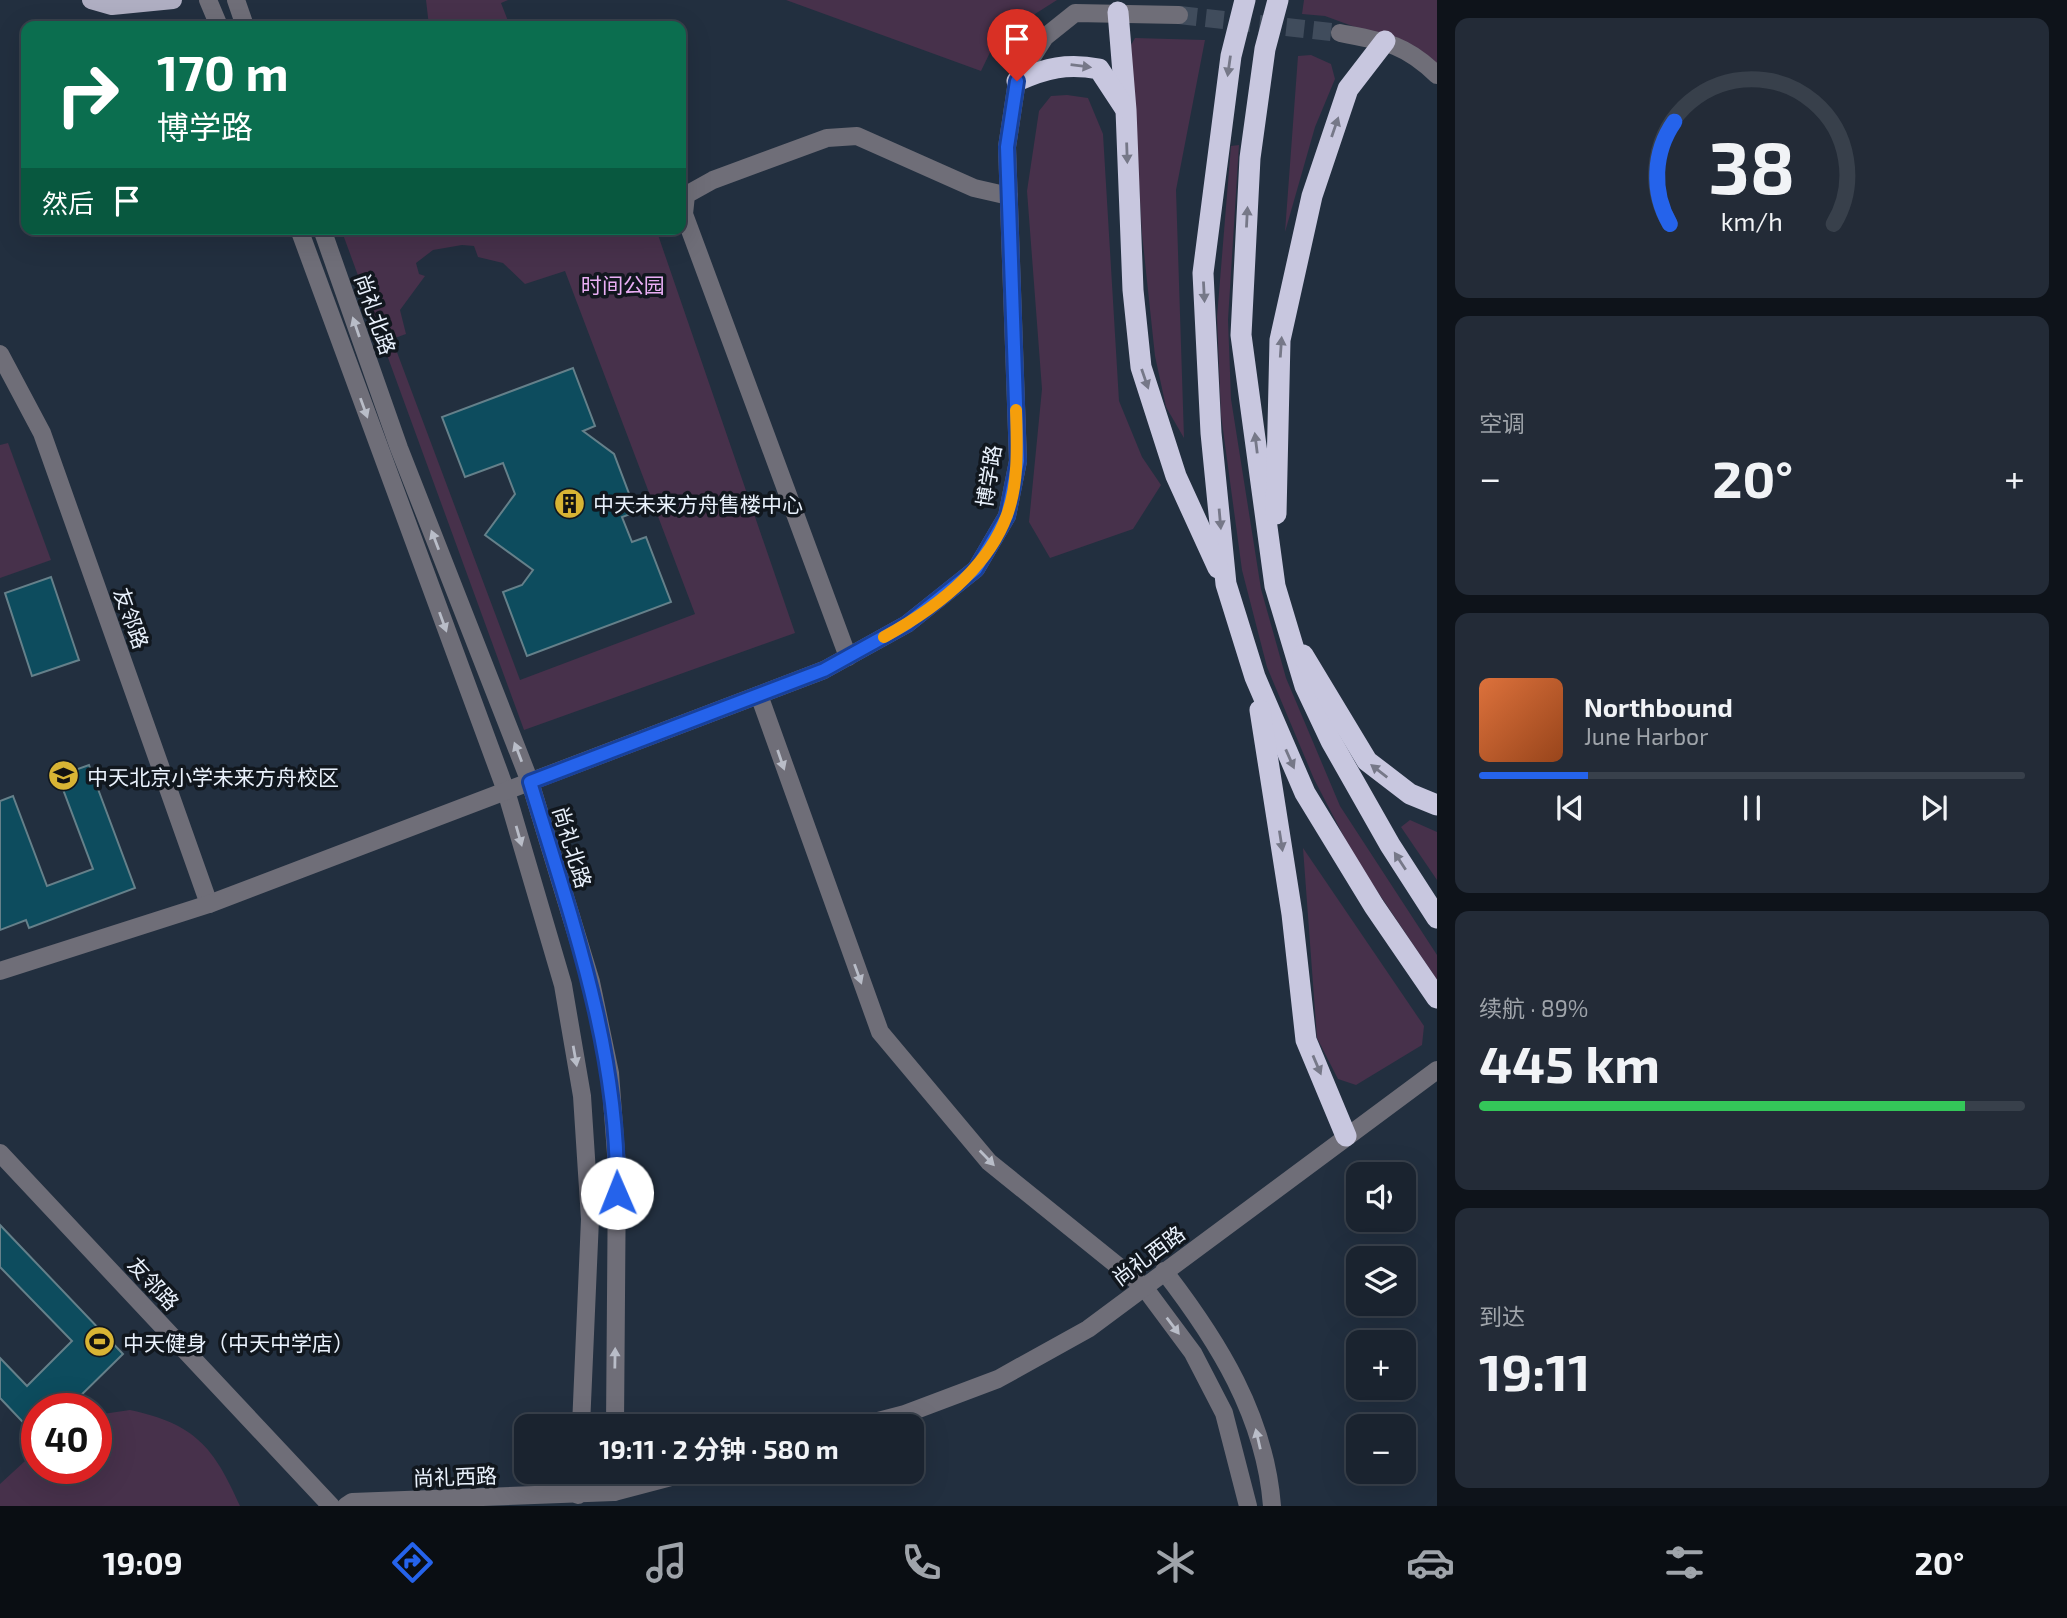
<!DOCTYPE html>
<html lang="zh">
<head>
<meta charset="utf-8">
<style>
  :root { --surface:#1a232f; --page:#232b37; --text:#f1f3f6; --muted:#9fa4aa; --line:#38404b; --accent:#2563eb }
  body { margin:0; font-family:"Exo 2","Noto Sans SC",sans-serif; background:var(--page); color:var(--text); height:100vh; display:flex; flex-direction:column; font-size:26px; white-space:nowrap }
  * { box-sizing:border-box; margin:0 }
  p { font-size:23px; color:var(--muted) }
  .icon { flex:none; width:38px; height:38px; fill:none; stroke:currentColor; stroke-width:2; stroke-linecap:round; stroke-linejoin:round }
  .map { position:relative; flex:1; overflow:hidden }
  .panel { display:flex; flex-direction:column; gap:18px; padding:18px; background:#0e131a; width:630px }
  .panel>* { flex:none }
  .hud { position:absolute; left:21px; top:21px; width:665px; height:214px; border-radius:14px; box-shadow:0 7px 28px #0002,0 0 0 2px var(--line); background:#0b6e4f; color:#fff; overflow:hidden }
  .fabs { position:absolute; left:1346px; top:1162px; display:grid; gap:14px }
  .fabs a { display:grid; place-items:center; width:70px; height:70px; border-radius:14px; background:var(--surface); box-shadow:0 7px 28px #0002,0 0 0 2px var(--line); font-size:35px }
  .speed { position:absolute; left:21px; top:1393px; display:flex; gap:14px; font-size:35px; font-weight:700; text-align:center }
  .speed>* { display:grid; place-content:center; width:91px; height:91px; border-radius:50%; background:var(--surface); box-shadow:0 7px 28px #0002,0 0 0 2px var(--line); line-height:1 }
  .speed .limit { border:10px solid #d22; background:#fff; color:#111 }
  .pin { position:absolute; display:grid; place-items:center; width:60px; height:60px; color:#fff; margin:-72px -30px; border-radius:50% 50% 50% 0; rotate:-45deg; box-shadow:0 0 7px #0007 }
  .pin .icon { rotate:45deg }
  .me { position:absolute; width:77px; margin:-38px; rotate:359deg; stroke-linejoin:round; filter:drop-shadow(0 0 5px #0008) }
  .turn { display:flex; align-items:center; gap:24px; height:147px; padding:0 21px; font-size:32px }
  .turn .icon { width:91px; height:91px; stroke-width:2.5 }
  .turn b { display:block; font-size:49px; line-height:60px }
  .then { display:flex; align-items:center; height:66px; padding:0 21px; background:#0003; gap:14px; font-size:26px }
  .big { font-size:52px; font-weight:700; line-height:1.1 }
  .panel .tile { flex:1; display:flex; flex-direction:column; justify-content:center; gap:10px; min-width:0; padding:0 24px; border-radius:14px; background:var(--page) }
  .panel .dial { align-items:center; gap:0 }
  .dial svg { height:182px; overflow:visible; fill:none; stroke:var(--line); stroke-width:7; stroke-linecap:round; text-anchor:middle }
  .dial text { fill:var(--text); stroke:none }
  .song { display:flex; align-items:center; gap:21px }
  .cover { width:84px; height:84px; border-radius:10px; background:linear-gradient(135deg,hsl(20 70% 55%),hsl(20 70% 35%)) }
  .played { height:7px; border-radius:4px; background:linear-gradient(90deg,var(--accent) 20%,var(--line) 20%) }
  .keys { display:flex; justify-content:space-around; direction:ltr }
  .heat { display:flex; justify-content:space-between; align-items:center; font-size:38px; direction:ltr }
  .charge { height:10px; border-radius:5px; background:linear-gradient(90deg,#34c759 89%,var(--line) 0) }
  .trip { position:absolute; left:514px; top:1414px; width:410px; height:70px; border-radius:14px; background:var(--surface); box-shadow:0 7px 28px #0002,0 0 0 2px var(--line); font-weight:700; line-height:70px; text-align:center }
  .dock { display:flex; height:112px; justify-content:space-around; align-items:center; background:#0a0e13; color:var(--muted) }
  .dock .icon { width:49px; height:49px }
  .dock .selected { color:var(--accent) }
  .dock b { font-size:32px; color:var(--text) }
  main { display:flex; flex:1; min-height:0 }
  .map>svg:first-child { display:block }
  .green { fill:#47314b; fill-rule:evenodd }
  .building { fill:#0d4c5e; stroke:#65808a; stroke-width:2 }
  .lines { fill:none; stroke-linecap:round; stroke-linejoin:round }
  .minor-tunnel { stroke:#404c5c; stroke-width:18; stroke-dasharray:18 9; stroke-linecap:butt }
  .minor { stroke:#6f6e78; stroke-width:18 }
  .major { stroke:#afaec2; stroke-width:18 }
  .highway { stroke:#c8c7df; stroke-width:21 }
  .oneway { fill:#767888 }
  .oneway2 { fill:#b9bdc8 }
  .route-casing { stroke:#184099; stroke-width:18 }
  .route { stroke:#2563eb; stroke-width:12 }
  .slow { stroke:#f59e0b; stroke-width:12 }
  .labels { text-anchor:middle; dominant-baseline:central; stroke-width:7; stroke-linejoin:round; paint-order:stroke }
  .park-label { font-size:21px; fill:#e9aef4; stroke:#11171e }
  .street-label { font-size:21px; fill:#eaf2fd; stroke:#11171e }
  .poi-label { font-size:21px; fill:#eaf2fd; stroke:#11171e; text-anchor:start }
</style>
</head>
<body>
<main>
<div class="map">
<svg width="1437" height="1506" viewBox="0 0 1437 1506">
  <rect width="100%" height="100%" fill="#222f3f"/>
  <g class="green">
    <path d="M426,0H508L501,3L510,26H429Z"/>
    <path d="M786,0H1057L997,38L981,71Z"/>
    <path d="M1304,0H1437V70L1423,52L1325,16L1302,14Z"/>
    <path d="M1135,38L1205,40L1176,190L1184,438L1166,407L1155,356L1142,234L1131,45Z"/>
    <path d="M1311,55L1331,64L1335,79L1315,127L1285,232L1298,56Z"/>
    <path d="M1067,95L1088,98L1103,134L1119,401L1142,457L1161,485L1133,529L1050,558L1029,522L1042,389L1027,191L1039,111L1051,96Z"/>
    <path d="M1239,145L1228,320L1231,399L1261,589L1286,678L1340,806L1437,955V980L1355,858L1314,779L1267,667L1242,570L1221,415L1217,317L1231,146Z"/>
    <path d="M341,229H656L795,633L524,730ZM462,245L474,246L478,257L503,263L525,284L565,271L695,614L520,680L392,339L406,334L400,310L425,276L419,274L416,263L433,250Z"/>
    <path d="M8,443L51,560L0,578V445Z"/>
    <path d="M1410,820L1437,832V880L1401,827Z"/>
    <path d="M1303,848L1424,1026L1422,1045L1356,1085L1338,1079L1317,1038Z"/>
    <path d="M130,1410C195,1424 214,1447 240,1506H0V1484L37,1450V1468H96V1415Z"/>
  </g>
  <g class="building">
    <path d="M573,368L595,426L583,431L614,454L636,512L622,517L632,542L646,537L671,602L527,656L503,592L522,585L533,570L485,535L515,494L503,463L465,477L442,417Z"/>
    <path d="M51,577L79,660L32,676L5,593Z"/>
    <path d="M89,765L135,888L29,928L26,920L0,930V801L13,796L47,886L93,869L58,776Z"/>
    <path d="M0,1225L123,1354L67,1409H37V1437L0,1398V1358L27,1386L72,1341L0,1267Z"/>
  </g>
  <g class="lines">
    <path class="minor-tunnel" d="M1179,15L1340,33"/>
    <g class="minor">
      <path d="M208,0L219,26"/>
      <path d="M236,0L245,26"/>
      <path d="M1340,33C1383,41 1404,43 1437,75"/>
      <path d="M299,229L506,791L563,985L582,1096L590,1219L581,1426"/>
      <path d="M322,229L399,448L530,782L591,982L610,1073L617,1167L615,1426"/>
      <path d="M0,354L42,433L209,904"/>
      <path d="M848,657L684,214L686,195L713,180L827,138L857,136L974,188L1009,196"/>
      <path d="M759,695L880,1032L989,1162L1144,1287L1193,1353L1224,1413L1248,1506"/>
      <path d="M0,971L209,904L824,670L907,624L976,569L1007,516L1018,461L1007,147L1017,81L1045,37L1075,13L1179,15"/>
      <path d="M0,1153L331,1506"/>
      <path d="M1164,1271C1218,1341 1265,1416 1272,1506"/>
      <path d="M859,1426L905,1414L998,1379L1088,1329L1437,1070"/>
      <path d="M614,1492V1472"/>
      <path d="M578,1495L579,1472"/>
      <path d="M346,1506L352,1502L614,1492L690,1472"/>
    </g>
    <path class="major" d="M91,0L112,6L173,0"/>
    <g class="highway">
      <path d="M1245,0L1231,56L1203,273L1211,433L1226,584L1255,677L1305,793L1374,906L1437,998"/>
      <path d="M1278,0L1265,49L1250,158L1241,335L1275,586L1305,686L1331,741L1390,845L1437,918"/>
      <path d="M1118,12L1126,110L1133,290L1141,367L1176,476L1218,568"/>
      <path d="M1017,81C1046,68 1067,63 1099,69L1124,107"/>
      <path d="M1276,514L1280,340L1312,196L1348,89L1385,41"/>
      <path d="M1303,655L1367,761L1410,794L1437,805"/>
      <path d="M1260,710L1292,914L1306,1040L1346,1136"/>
    </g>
  </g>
  <defs><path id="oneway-solid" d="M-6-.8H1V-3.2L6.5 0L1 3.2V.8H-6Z" transform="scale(1.75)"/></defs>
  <g class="oneway">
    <use href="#oneway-solid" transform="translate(1081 66) rotate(7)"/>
    <use href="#oneway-solid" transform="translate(1229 66) rotate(98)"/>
    <use href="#oneway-solid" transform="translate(1335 127) rotate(-71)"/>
    <use href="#oneway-solid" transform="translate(1127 153) rotate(88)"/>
    <use href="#oneway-solid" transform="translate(1247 217) rotate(-87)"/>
    <use href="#oneway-solid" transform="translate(1204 292) rotate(87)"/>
    <use href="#oneway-solid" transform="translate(1281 347) rotate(-86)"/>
    <use href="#oneway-solid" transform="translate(1145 379) rotate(71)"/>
    <use href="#oneway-solid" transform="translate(1256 443) rotate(-97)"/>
    <use href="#oneway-solid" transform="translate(1220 519) rotate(85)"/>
    <use href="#oneway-solid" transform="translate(1290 759) rotate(66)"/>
    <use href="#oneway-solid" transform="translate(1379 771) rotate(-142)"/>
    <use href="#oneway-solid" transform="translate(1281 841) rotate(81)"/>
    <use href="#oneway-solid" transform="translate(1400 861) rotate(-123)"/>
    <use href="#oneway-solid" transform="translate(1317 1065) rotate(67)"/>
  </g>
  <g class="oneway2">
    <use href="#oneway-solid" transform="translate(356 327) rotate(-109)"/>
    <use href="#oneway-solid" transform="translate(364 408) rotate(70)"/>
    <use href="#oneway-solid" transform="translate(435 540) rotate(-111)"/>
    <use href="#oneway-solid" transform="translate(443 622) rotate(70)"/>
    <use href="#oneway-solid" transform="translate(518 752) rotate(-111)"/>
    <use href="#oneway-solid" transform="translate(781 760) rotate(71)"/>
    <use href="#oneway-solid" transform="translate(519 836) rotate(74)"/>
    <use href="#oneway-solid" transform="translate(858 974) rotate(70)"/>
    <use href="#oneway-solid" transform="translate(575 1056) rotate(80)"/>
    <use href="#oneway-solid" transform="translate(987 1158) rotate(46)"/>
    <use href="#oneway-solid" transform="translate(1173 1326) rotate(53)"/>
    <use href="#oneway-solid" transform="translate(615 1358) rotate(-89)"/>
    <use href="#oneway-solid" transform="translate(1258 1439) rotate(-103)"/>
  </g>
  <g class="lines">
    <defs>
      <path id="route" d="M617,1193C619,1050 571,918 530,782L824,670L907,624L976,569L1007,516L1018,461L1007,147L1017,81"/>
    </defs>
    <use href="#route" class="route-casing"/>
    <use href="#route" class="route"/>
    <path class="slow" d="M884,637C933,610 987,570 1007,515C1019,482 1017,445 1016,410"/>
  </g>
  <defs>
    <symbol id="building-disc" viewBox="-11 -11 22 22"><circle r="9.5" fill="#d8b434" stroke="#11171e"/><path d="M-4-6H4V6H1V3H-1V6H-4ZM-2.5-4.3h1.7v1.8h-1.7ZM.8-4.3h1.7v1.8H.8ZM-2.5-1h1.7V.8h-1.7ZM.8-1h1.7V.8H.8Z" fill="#111"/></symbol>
    <symbol id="school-disc" viewBox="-11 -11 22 22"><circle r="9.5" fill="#d8b434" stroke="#11171e"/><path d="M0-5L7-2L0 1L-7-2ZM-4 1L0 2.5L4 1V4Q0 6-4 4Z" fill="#111"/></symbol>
    <symbol id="stadium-disc" viewBox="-11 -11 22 22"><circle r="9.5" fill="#d8b434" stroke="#11171e"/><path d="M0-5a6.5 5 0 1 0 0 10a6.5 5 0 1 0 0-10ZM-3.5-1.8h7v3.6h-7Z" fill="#111"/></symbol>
  </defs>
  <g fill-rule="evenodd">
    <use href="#building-disc" x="552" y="486" width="35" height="35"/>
    <use href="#school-disc" x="46" y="758" width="35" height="35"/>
    <use href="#stadium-disc" x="82" y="1324" width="35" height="35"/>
  </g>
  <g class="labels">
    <g class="park-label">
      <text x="623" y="284">时间公园</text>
    </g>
    <g class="street-label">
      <text transform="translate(376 314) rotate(71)">尚礼北路</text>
      <text transform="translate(988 476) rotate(-81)">博学路</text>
      <text transform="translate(132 618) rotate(70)">友邻路</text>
      <text transform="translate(573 847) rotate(73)">尚礼北路</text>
      <text transform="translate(1148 1255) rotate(-37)">尚礼西路</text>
      <text transform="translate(154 1283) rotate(47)">友邻路</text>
      <text transform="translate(455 1476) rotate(-2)">尚礼西路</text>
    </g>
    <g class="poi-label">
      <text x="593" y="503">中天未来方舟售楼中心</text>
      <text x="87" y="776">中天北京小学未来方舟校区</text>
      <text x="123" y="1342">中天健身（中天中学店）</text>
    </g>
  </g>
</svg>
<div class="fabs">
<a><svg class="icon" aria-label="sound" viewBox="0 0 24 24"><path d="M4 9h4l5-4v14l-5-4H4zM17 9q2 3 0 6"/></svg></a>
<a><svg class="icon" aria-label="layers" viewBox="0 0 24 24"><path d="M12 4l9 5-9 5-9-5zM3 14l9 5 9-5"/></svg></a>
<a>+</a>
<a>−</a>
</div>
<div class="speed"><div class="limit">40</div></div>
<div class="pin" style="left:1017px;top:81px;background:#d93025"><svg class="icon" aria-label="arrive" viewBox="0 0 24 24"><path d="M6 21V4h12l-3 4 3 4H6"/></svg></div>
<svg class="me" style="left:617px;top:1193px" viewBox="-20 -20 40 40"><circle r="19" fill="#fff"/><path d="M0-13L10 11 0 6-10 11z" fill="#2563eb"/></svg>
<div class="trip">19:11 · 2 分钟 · 580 m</div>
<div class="hud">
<div class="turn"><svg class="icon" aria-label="right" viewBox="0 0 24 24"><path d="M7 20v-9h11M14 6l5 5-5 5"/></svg><div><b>170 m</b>博学路</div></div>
<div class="then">然后<svg class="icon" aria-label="arrive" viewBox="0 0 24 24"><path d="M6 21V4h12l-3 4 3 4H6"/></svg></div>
</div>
</div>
<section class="panel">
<div class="tile dial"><svg viewBox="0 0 100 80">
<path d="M14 69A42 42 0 1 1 86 69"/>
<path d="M14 69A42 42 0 0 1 16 24" stroke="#2563eb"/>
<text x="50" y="56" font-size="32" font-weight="700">38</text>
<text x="50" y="72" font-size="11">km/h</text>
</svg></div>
<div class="tile"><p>空调</p>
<div class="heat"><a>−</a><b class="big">20°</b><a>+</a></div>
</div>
<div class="tile">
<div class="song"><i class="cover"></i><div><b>Northbound</b><p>June Harbor</p></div></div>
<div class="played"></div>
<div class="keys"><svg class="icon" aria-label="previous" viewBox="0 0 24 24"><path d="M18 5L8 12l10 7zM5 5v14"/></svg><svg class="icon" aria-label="pause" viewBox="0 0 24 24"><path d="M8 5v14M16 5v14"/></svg><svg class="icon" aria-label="next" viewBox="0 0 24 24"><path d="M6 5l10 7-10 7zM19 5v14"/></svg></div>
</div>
<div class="tile"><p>续航 · 89%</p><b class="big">445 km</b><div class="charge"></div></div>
<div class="tile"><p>到达</p><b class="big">19:11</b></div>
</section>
</main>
<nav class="dock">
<b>19:09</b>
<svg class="icon selected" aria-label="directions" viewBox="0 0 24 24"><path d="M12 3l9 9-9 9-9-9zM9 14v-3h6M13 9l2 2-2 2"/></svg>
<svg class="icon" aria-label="music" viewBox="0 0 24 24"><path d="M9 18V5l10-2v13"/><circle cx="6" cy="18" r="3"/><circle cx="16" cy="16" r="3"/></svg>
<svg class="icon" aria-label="phone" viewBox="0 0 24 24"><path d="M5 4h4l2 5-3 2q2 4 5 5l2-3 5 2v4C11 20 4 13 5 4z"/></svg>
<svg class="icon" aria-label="climate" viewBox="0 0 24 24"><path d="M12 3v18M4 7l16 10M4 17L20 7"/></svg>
<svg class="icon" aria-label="car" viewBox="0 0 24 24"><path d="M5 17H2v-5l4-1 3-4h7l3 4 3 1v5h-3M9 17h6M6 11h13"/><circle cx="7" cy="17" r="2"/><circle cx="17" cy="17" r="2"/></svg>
<svg class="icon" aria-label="filters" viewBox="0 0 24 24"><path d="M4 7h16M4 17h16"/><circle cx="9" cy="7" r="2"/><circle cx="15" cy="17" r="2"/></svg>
<b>20°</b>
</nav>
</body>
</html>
